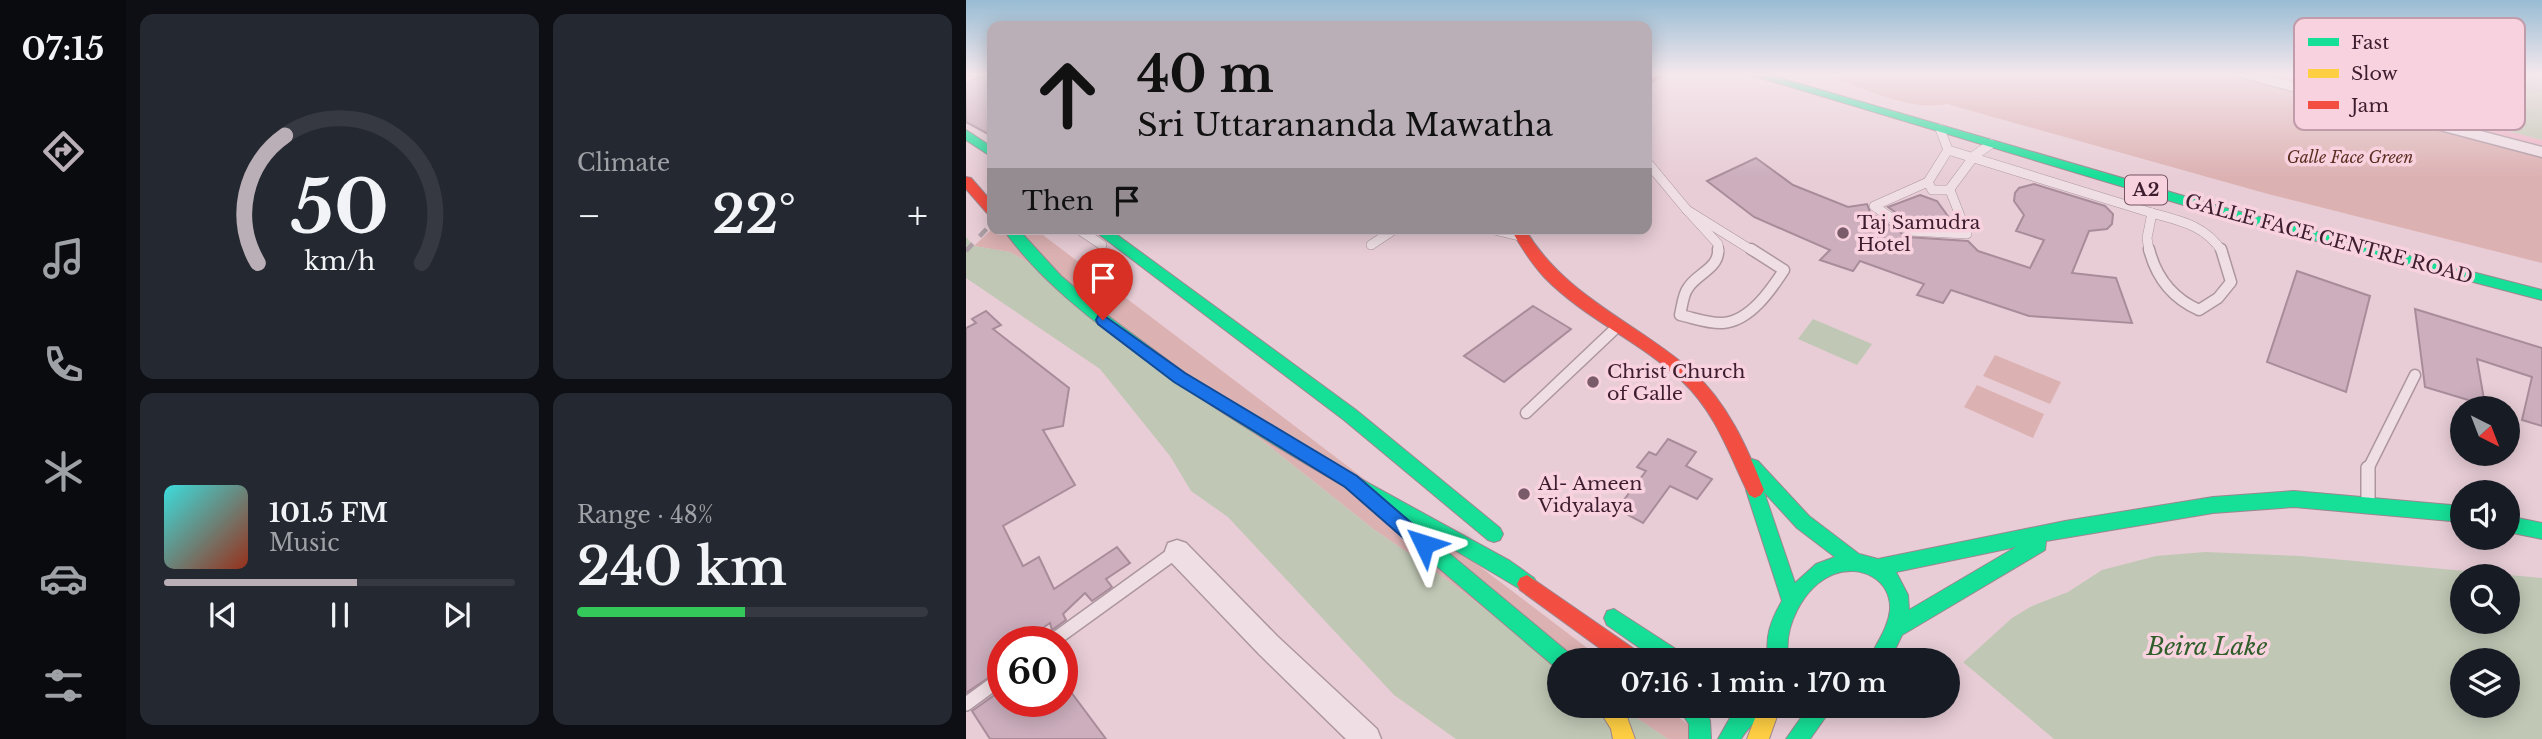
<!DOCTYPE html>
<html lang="en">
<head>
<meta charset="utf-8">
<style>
  :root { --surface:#171b24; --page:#242831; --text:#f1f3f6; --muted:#9ea1a6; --line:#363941; --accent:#bbafb7 }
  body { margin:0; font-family:"Libre Baskerville",serif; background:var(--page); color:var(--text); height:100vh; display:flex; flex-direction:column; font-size:26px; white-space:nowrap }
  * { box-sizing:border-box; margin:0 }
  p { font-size:23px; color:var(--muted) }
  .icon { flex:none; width:38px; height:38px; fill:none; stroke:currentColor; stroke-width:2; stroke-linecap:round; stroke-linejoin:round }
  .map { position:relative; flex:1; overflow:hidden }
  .drawer { display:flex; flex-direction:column; gap:14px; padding:14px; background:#0d0f14; width:840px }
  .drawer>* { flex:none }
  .guide { position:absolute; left:21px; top:21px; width:665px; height:214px; border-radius:14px; box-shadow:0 4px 18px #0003; background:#bbafb7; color:#111; overflow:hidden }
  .needle { width:46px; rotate:138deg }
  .tools { position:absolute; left:1484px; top:396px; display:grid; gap:14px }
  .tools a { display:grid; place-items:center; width:70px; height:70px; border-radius:50%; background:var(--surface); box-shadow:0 4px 18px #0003; font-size:35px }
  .speed { position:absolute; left:21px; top:626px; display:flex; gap:14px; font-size:35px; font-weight:700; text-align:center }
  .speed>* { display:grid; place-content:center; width:91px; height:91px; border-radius:50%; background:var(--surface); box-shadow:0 4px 18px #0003; line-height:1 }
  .speed .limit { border:10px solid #d22; background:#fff; color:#111 }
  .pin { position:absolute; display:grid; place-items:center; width:60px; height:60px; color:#fff; margin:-72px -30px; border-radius:50% 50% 50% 0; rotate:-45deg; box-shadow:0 0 7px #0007 }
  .pin .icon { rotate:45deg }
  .me { position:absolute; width:77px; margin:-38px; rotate:311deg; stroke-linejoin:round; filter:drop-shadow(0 0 5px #0008) }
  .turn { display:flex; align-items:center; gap:24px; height:147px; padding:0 35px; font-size:32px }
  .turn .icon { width:91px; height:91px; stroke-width:2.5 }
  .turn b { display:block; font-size:49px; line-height:60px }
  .then { display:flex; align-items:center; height:66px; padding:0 35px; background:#0003; gap:14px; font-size:26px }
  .big { font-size:52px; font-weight:600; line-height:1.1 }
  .drawer .card { flex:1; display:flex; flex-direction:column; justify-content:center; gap:10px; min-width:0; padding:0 24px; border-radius:14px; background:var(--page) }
  .drawer .dial { align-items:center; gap:0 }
  .dial svg { height:182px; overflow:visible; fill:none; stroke:var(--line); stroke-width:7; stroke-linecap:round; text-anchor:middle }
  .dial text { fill:var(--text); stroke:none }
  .song { display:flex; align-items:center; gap:21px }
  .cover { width:84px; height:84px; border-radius:10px; background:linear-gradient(135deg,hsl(180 70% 55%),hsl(10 70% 35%)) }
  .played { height:7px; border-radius:4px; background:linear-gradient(90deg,var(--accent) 55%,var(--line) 55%) }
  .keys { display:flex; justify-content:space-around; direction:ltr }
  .heat { display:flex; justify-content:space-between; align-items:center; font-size:38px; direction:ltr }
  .charge { height:10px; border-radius:5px; background:linear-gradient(90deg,#34c759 48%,var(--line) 0) }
  .drawer .tiles { flex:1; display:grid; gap:14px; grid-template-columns:repeat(2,1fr) }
  .trip { position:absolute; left:581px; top:648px; width:413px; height:70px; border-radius:35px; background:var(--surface); box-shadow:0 4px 18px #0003; font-weight:600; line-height:70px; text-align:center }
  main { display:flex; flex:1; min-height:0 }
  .tab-bar { display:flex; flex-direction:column; width:126px; justify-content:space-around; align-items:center; background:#090b0e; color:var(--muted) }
  .tab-bar .icon { width:49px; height:49px }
  .tab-bar .on { color:var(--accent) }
  .tab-bar b { font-size:32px; color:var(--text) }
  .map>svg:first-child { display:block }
  .green { fill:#dcb1b2 }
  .sand { fill:#edb2c4 }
  .water { fill:#c0c7b4; fill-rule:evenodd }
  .pier { fill:#e8cdd6 }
  .building { fill:#ccaebd; stroke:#a98c9a; stroke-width:2 }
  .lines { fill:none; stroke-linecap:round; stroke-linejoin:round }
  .lane-far2-casing { stroke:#ad96a0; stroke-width:10 }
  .lane-far1-casing { stroke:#ad96a0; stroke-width:13 }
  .lane-casing { stroke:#ad96a0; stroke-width:16 }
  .street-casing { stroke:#ad96a0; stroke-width:3 }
  .fast-casing { stroke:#9d8690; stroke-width:2 }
  .slow-casing { stroke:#9d8690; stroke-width:2 }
  .jam-casing { stroke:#9d8690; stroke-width:2 }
  .lane-far2 { stroke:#efdfe4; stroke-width:9 }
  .lane-far1 { stroke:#efdfe4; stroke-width:10 }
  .lane { stroke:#efdfe4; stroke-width:13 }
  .street { fill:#efdfe4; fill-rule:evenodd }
  .fast { fill:#16e098; fill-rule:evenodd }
  .slow { fill:#ffcf43; fill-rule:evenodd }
  .jam { fill:#f24e42; fill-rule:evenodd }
  .rail { stroke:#aea0a6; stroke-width:4.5; stroke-dasharray:10 10; stroke-linecap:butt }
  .route { fill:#1a73e8; stroke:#114b97; stroke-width:2 }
  .poi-dot { fill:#795b69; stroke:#f9d2df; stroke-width:2.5 }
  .labels { text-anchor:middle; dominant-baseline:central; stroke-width:7; stroke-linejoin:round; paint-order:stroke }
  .far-park-label { font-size:16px; font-style:italic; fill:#5c2e21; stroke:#f9d2df }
  .shield { fill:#f9d2df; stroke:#755363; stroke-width:2 }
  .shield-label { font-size:18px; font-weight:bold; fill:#3d1d2e }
  .poi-label { font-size:19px; fill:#3d1d2e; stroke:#f9d2df; text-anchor:start }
  .street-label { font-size:19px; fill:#3d1d2e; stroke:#f9d2df }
  .near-water-label { font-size:24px; font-style:italic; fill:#2f5e2a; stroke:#f9d2df }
  .key { fill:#f9d2df; stroke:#c19caa; stroke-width:2 }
  .key-label { font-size:19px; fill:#3d1d2e }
</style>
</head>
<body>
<main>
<nav class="tab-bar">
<b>07:15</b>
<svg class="icon on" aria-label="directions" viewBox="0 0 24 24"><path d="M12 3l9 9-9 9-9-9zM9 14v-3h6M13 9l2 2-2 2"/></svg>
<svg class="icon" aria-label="music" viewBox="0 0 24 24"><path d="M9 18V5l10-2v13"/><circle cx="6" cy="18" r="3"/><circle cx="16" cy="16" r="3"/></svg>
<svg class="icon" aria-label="phone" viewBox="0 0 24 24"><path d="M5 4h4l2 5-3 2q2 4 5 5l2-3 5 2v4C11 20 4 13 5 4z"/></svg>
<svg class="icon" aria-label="climate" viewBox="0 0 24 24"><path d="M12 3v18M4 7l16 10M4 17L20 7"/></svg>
<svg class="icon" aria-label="car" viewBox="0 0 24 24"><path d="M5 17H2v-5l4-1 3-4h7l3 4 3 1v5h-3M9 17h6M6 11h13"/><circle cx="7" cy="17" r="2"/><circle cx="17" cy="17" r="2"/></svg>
<svg class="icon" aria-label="filters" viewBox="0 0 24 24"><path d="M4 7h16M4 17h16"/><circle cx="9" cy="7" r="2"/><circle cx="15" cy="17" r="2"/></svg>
</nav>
<section class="drawer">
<div class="tiles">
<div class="card dial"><svg viewBox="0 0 100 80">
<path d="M14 69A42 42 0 1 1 86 69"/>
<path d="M14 69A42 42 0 0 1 26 13" stroke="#bbafb7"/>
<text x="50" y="56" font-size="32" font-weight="700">50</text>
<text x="50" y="72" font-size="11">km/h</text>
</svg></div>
<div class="card"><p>Climate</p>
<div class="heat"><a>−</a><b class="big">22°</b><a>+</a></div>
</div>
<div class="card">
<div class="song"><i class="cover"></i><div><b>101.5 FM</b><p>Music</p></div></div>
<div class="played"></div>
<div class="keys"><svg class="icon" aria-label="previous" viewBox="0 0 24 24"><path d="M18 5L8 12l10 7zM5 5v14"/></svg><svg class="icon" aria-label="pause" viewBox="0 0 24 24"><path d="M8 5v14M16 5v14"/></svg><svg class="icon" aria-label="next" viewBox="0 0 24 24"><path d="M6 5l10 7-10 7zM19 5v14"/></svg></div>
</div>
<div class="card"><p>Range · 48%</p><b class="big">240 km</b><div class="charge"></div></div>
</div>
</section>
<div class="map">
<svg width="1576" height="739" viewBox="0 0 1576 739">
  <rect width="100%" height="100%" fill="#e8cdd6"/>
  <g class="green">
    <path d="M854,74H1289L1576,149V263L1302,194L981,104C939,112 894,85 854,74Z"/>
    <path d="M26,229H69L637,660H593V667L484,582L406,528L100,284L44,252L8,246Z"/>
    <path d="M1029,355L1095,382L1084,404L1017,376Z"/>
    <path d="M1011,385L1078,414L1067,438L998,407Z"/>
    <path d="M651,705H697L741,739H702Z"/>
  </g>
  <path class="sand" d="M1289,74H1329L1576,140V149Z"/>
  <g class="water">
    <path d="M1329,74H1576V140Z"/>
    <path d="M0,237L8,246L44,252L100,284L406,528L484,582L593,667V705H651L702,739H490L428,695L262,517L225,491L204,456L134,369L0,278Z"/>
    <path d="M847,319L906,344L891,365L832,339Z"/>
    <path d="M1239,552L1334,556L1576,578V739H907L982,705V676L1046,618L1066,606L1102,592L1136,570L1190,556ZM1496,576H1542V621H1496ZM1496,660H1542V705H1496Z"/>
  </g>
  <path class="pier" d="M997,662L1088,739H904L945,705H982V674Z"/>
  <g class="building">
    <path d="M20,74H26V136L0,122V83Z"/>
    <path d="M790,158L827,185L882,207L901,204L904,212L941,237L1002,241L1012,251L1064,268L1078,240L1050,231L1058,215L1048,201L1049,193L1053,188L1068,184L1139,206L1147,214L1146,224L1141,229L1123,231L1106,273L1150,278L1166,323L1063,316L985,290L977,303L951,295L958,284L894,261L887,271L854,260L864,250L788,217L741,181Z"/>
    <path d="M954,195L971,201L989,226L946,224L922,207Z"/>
    <path d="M1331,271L1404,296L1380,392L1301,362Z"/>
    <path d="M567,306L605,329L538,382L498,356Z"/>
    <path d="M1449,309L1576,348V426L1556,420L1566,377L1511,359L1519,405L1459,387Z"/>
    <path d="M20,311L35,325L27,329L103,388L97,426L77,430L109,485L37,526L57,566L73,557L88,589L151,547L164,563L140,579L146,587L126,601L119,593L97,614L100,620L86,630L84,623L56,642H37V668L0,693V328L10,323L6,319Z"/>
    <path d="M702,439L730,452L720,466L746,479L731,499L704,486L677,523L651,509L680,471L671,467L683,452L690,455Z"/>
    <path d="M96,680L140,739H24L6,711L37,689V702H96Z"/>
  </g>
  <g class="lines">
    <defs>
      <g id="lane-far2">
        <path d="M974,129L982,150L962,182L908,206L944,231L1001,234L984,190"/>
        <path d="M982,150L1186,213"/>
        <path d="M681,162L721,210"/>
        <path d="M962,182L966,190H983L1009,155L1025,144"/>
        <path d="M721,210L787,251"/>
        <path d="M721,210L752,244L753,251"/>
        <path d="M1186,213C1215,221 1238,225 1256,251"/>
        <path d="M112,229L136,245"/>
        <path d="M524,229L553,236"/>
        <path d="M405,245L429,229"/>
        <path d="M1183,251L1181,238L1186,213"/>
      </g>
      <g id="lane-far1">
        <path d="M752,249C754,268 730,274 722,288C717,294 716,307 714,315C728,318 743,324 757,323C784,321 805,290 818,270L785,249"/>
        <path d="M1183,249C1190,277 1206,298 1233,310L1252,298L1265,282L1255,249"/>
        <path d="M560,413L652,326"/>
        <path d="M1402,469L1449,375"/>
      </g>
      <g id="lane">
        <path d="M1402,468V500"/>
        <path d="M85,642L211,551"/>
        <path d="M0,704L37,677"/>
      </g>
      <g id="street">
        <path d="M1271,74H1296L1576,147V157L1274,77Z"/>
        <path d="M211,540L220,543L311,636L411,729L415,739H380L293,654L202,559L199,551L202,543Z"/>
      </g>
      <g id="fast">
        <path d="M782,74H800L1259,208L1576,290V300L1251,215Z"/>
        <path d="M0,130L26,147V157L0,140Z"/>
        <path d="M37,229H52L95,276L142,316L219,373L364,462L544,561L568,578L571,584L568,590L561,593L455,530L603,653L606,660H593V669L589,667L434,535L431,529L434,523L439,521C342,466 245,410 156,342C113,310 69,274 37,229Z"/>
        <path d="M126,229H143L390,410L534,528L537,534L534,540L528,542L522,540L378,420Z"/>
        <path d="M786,459L792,461L843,516L893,554L912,559L1099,521L1247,497L1328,491L1496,506V522L1328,507L1247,513L1080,541L1079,550L936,635L924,660H903C910,643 922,629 924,610C926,579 894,564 868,574C837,586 816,629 823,660H803C798,638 805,620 816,601L780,490L783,485L791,483L777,466L780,461ZM798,492L831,528L869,557L850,564L829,583ZM1050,547L943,610L942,595L930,572Z"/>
        <path d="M1542,516L1576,523V539L1542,532Z"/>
        <path d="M648,609L716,653L719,660H691L641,625L638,618L641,611Z"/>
        <path d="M710,705H734L744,720L745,739H723V724Z"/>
        <path d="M774,705H801C796,718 782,726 775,739H752L768,711Z"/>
        <path d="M844,705H868L844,739H820Z"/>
      </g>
      <g id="slow">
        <path d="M630,705H653L661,717L669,739H647L645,729Z"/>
        <path d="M794,705H815L803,739H781Z"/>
      </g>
      <g id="jam">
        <path d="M685,74H698L681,86V78Z"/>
        <path d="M0,177L5,178L26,202V214L21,213L0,189Z"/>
        <path d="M545,229H559C598,296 670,322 726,371C761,402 781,447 798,490L795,495L789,498L783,495C763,454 750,413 716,381C674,341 619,319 579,278C565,263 555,247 545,229Z"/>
        <path d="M561,575L674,653L677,660H650L554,590L551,584L554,578Z"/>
      </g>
    </defs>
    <use href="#lane-far2" class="lane-far2-casing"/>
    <use href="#lane-far1" class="lane-far1-casing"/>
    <use href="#lane" class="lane-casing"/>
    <use href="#street" class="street-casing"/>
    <use href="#fast" class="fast-casing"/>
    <use href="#slow" class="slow-casing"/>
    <use href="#jam" class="jam-casing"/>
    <use href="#lane-far2" class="lane-far2"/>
    <use href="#lane-far1" class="lane-far1"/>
    <use href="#lane" class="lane"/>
    <use href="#street" class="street"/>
    <use href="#fast" class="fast"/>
    <use href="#slow" class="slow"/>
    <use href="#jam" class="jam"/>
    <path class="rail" d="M0,251L26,223"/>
  </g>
  <linearGradient id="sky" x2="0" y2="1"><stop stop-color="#98bcd3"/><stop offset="0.42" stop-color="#f5e8ed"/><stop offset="1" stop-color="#f5e8ed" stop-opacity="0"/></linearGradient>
  <rect width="1576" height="177" fill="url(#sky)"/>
  <path class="route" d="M137,315L219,373L391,476L464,539L467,544L464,550L458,553L451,550L379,487L208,382L132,324L130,320L132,316Z"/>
  <g class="poi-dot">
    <circle cx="877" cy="233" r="7"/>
    <circle cx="627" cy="382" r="7"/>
    <circle cx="558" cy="494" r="7"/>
  </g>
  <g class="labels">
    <g class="far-park-label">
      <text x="1384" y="157">Galle Face Green</text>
    </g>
    <rect class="shield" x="1159" y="175.5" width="42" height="29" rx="5"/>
    <g class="shield-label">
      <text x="1180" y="190">A2</text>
    </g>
    <g class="poi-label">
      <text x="891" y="222">Taj Samudra<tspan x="891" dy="22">Hotel</tspan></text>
      <text x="641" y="371">Christ Church<tspan x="641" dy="22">of Galle</tspan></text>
      <text x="572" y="483">Al- Ameen<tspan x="572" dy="22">Vidyalaya</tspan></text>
    </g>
    <g class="street-label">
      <text transform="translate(1363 239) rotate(15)">GALLE FACE CENTRE ROAD</text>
    </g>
    <g class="near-water-label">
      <text x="1241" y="646">Beira Lake</text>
    </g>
  </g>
  <rect x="1328" y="18" width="231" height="112" rx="10" class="key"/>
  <rect x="1342" y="38" width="31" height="8" fill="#16e098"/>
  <rect x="1342" y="69" width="31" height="9" fill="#ffcf43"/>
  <rect x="1342" y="101" width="31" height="8" fill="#f24e42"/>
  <g class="key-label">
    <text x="1385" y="49">Fast</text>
    <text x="1385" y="80">Slow</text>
    <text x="1385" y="112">Jam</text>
  </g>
</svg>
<div class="tools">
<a><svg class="needle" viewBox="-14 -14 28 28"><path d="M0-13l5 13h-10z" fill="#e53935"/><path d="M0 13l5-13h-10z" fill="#9ea1a6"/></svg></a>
<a><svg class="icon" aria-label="sound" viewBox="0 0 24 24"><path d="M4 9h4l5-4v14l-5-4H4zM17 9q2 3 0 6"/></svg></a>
<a><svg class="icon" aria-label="search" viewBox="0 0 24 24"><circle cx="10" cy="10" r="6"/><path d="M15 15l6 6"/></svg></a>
<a><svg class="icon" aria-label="layers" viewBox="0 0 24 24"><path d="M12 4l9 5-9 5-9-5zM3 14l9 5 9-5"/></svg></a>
</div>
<div class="speed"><div class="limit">60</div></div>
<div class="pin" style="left:137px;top:320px;background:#d93025"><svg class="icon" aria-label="arrive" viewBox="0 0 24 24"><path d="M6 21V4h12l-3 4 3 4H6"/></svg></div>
<svg class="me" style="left:458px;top:544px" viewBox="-20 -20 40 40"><path d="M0-17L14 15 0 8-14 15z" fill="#1a73e8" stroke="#fff" stroke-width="4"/></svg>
<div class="trip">07:16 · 1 min · 170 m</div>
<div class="guide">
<div class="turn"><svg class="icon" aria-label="ahead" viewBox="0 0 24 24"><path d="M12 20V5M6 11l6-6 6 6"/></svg><div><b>40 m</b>Sri Uttarananda Mawatha</div></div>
<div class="then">Then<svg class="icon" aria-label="arrive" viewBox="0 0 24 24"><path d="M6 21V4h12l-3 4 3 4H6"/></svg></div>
</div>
</div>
</main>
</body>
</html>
